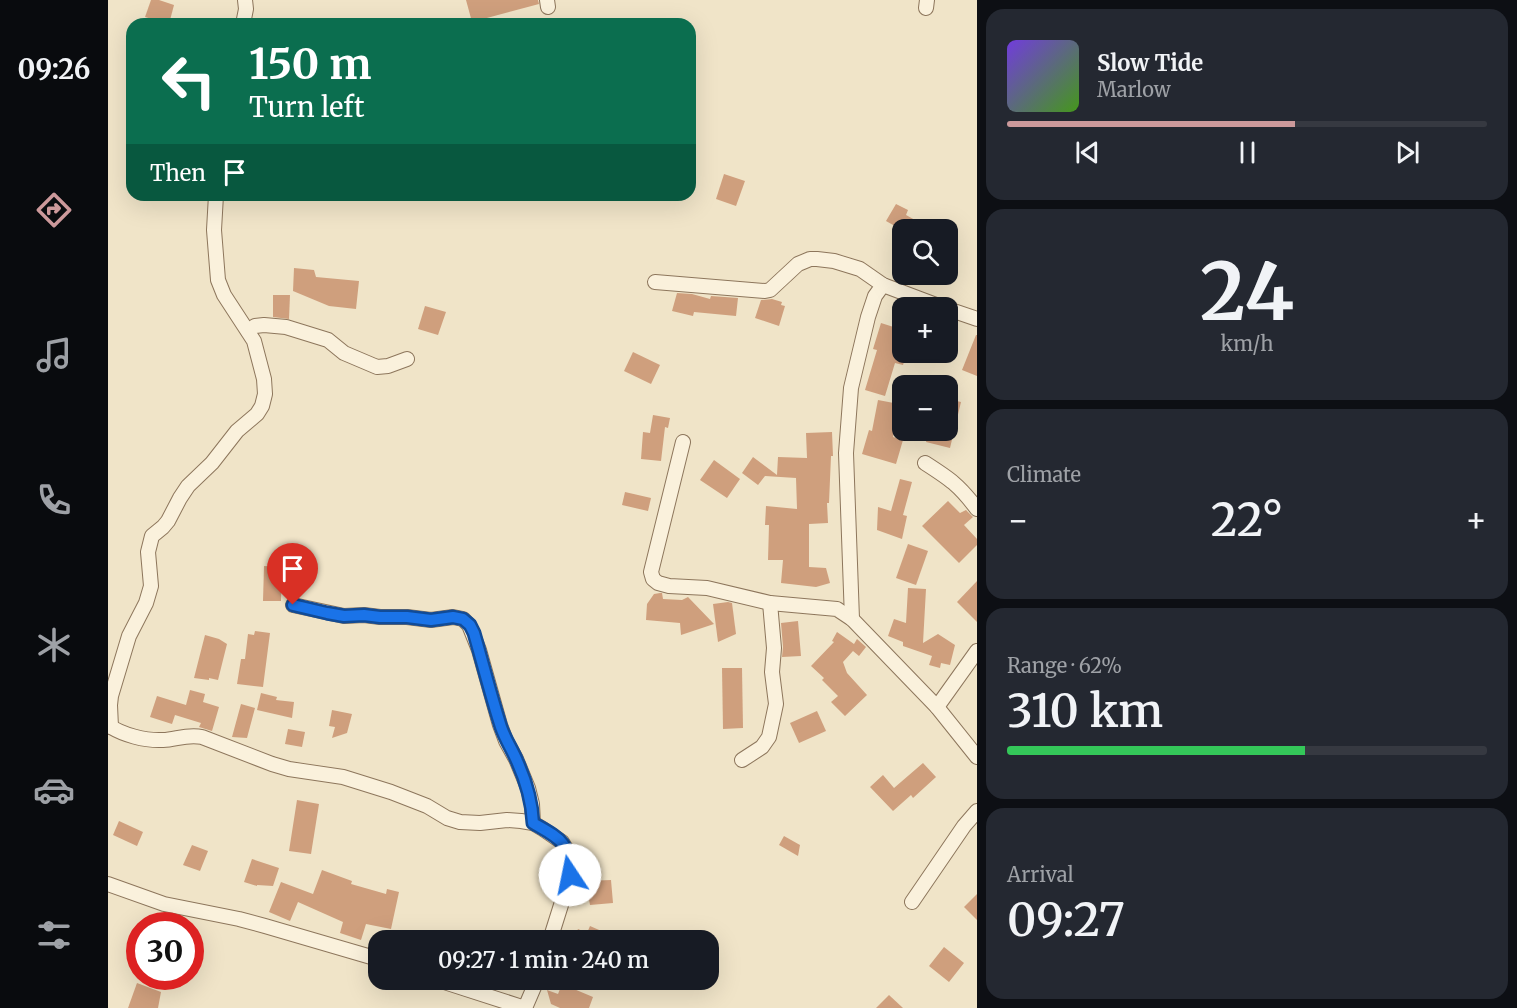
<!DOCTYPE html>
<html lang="en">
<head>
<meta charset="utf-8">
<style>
  :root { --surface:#171b24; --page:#242831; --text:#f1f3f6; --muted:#9ea1a6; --line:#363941; --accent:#cc999b }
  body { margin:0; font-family:Merriweather,serif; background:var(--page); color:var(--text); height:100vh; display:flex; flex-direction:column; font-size:22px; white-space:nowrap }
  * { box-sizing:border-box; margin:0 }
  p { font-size:20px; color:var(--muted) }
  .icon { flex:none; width:33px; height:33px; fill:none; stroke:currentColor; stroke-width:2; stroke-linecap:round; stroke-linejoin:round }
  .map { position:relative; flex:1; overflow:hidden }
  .drawer { display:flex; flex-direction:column; gap:9px; padding:9px; background:#0d0f14; width:540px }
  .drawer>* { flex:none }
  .banner { position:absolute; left:18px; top:18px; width:570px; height:183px; border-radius:18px; box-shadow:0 6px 24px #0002; background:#0b6e4f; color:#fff; overflow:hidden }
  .fabs { position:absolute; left:784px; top:219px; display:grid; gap:12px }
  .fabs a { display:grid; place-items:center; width:66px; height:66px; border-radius:12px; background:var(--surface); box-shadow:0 6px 24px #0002; font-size:30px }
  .speed { position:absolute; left:18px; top:912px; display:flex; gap:12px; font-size:30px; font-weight:700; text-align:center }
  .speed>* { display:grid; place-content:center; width:78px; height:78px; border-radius:50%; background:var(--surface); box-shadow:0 6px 24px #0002; line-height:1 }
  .speed .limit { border:9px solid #d22; background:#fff; color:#111 }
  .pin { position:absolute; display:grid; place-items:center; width:51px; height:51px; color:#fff; margin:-62px -26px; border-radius:50% 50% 50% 0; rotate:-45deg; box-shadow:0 0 6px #0007 }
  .pin .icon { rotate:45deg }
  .me { position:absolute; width:66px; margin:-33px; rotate:349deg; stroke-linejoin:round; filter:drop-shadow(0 0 4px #0008) }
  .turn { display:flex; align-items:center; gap:21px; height:126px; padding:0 24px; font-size:27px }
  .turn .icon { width:78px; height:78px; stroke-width:2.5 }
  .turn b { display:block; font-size:42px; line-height:51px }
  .then { display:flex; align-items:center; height:57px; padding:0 24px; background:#0003; gap:12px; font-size:22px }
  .big { font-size:45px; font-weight:600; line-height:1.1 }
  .drawer .card { flex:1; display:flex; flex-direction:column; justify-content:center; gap:9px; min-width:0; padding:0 21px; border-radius:18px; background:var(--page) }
  .drawer .dial { align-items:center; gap:0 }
  .dial b { font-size:78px; line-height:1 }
  .song { display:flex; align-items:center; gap:18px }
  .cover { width:72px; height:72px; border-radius:9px; background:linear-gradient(135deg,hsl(260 70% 55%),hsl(100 70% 35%)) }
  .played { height:6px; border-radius:3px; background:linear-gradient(90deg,var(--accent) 60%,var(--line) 60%) }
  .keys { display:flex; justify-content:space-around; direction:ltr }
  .heat { display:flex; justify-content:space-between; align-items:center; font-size:33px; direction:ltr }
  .charge { height:9px; border-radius:4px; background:linear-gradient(90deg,#34c759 62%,var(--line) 0) }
  .trip { position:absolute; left:260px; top:930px; width:351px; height:60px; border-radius:18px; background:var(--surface); box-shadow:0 6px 24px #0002; font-weight:600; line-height:60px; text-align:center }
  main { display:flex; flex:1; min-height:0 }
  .tabs { display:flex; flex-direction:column; width:108px; justify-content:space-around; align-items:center; background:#090b0e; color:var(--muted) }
  .tabs .icon { width:42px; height:42px }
  .tabs .active { color:var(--accent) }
  .tabs b { font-size:27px; color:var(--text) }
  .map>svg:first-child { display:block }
  .building { fill:#cf9f7d }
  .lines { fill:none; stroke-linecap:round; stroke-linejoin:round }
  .street-casing { stroke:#8d765c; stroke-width:16 }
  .street { stroke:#faf1dc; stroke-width:14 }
  .route-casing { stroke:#114b97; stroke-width:15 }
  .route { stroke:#1a73e8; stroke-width:10 }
</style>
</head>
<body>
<main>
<nav class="tabs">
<b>09:26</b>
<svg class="icon active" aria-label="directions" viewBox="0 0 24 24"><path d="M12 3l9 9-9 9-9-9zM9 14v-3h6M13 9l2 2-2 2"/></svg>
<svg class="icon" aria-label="music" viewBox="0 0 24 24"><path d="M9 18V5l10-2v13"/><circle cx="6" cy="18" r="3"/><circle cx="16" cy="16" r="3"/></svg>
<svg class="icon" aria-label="phone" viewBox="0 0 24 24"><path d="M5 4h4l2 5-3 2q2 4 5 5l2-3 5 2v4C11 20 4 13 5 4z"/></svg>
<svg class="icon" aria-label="climate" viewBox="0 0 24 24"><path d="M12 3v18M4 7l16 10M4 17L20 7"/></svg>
<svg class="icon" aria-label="car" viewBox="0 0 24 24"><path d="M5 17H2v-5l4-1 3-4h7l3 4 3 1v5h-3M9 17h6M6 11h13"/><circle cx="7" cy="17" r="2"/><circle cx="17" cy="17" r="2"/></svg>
<svg class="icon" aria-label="filters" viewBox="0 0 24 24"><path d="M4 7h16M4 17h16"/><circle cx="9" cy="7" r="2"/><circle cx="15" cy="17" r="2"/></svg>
</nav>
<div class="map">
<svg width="869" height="1008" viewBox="0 0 869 1008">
  <rect width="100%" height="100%" fill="#f0e4c8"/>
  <g class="building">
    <path d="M43,0H51L66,5L61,24L37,17Z"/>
    <path d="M358,0H430L431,4L364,22Z"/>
    <path d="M616,174L637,181L628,206L608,199Z"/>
    <path d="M788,204L800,210L798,215L825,230H794L778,221Z"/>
    <path d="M186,268L206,270L208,277L251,281L248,309L221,306L185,291Z"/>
    <path d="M569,293L584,294L602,299L603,296L630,298L628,316L586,312L585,316L564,311Z"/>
    <path d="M165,295H182L181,319L165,317Z"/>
    <path d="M664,299L674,302L673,305L677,306L671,326L647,318L653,300Z"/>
    <path d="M317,306L338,312L330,335L310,329Z"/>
    <path d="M773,323L795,330V352H799L795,365L787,363L777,396L757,390L769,350L765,349Z"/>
    <path d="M868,335H869V376L854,370Z"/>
    <path d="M525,352L552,365L543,384L516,371Z"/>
    <path d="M840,399L853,402L842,448L818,442L821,430H840Z"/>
    <path d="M770,400L791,404L785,437L795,440L788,464L754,454L761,430L764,431Z"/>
    <path d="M545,415L562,418L560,428L557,427L553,461L533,459L535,432L542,433Z"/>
    <path d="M724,432L725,456H723L721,503H719L720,523L701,524V567L718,568L722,583L708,587L673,583L675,560H660L661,525H657L658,506L689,509L688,478L657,476L650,485L634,473L645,457L669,475L670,457L699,458L698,433Z"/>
    <path d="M606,460L632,479L619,498L592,480Z"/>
    <path d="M792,479L804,482L795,515L799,516L794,539L769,530L770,507L783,511Z"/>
    <path d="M517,492L543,498L540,511L514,505Z"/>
    <path d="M840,501L852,513L858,510L865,517L856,525L869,539V545L851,563L814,526Z"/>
    <path d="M800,544L820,551L808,585L788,578Z"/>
    <path d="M156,566L174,567L173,601H155Z"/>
    <path d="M869,581V622L849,602Z"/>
    <path d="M800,588L818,589L815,643L830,634L847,645L842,665L833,663L832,668L821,665L824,656L795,646V642L780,636L786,619L798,623Z"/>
    <path d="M552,593H554L555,599L574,600L580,597L606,624L573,635L572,623L538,620L539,604L546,594Z"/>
    <path d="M620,602L624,603L628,634L610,642L605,604Z"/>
    <path d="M690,621L693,656L674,657L675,647L673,623Z"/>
    <path d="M147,631L162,633L155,687L129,684L133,659H137L140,634L146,635Z"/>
    <path d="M729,632L746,644L749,639L758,647L751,656L745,651L735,662L739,673L759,695L737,716L723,702L730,696L714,680L716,678L703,666L726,642L724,641Z"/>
    <path d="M97,635L111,639L119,644L110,680L101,678V680L86,678Z"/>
    <path d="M614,668H634L635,728L615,729Z"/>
    <path d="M82,690L97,694L95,702L111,707L104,731L91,727L93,723L67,715L64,724L42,717L49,696L78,705Z"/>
    <path d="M153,693L169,697L168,700L186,702L184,718L149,710Z"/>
    <path d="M133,704L147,708L139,738L124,737Z"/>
    <path d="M224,710L244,714L239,733L224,738L227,727L221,726Z"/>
    <path d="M709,711L718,731L691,743L682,723Z"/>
    <path d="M180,729L197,732L194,747L177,744Z"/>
    <path d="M815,763L828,777L805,798L803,795L785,811L762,787L775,775L786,788Z"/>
    <path d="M189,800L211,804L203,854L181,851Z"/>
    <path d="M11,821L35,832L29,846L5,835Z"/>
    <path d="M676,836L692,845L690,856L671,845Z"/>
    <path d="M84,845L100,851L92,871L75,865Z"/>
    <path d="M144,859L171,868L165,886L149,885V886L136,882Z"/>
    <path d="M214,870L244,881L243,884L278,894L279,889L291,892L283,929L258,924L253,940L232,933L235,922L190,902L182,921L161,912L173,882L205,894Z"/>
    <path d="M503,880L505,903L482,905L481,900L472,901L471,888H478L477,881Z"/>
    <path d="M869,894V920L856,907Z"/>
    <path d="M482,926L514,940H465L470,929L479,933Z"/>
    <path d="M836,947L856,963L841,982L821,966Z"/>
    <path d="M29,983L53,992L50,1008H20Z"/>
    <path d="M454,984L485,997L481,1008H452L443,1004L439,990L450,994Z"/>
    <path d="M781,995L795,1008H768Z"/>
  </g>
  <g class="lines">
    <defs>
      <g id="street">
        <path d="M439,0L440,7"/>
        <path d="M818,8L819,0"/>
        <path d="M135,24L138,9L137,0"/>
        <path d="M547,282L657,291L662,290L690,264L702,259H709L726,261L752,269L775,285L836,308"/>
        <path d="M840,309L869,319"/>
        <path d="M140,331L147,326L156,325L178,327L220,340L236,353L269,367L280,366L299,359"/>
        <path d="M575,442L543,572L545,579L550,583L561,586L599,588L662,603L729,609L744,619L829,707L869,757"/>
        <path d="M817,463C842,479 851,485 869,509"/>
        <path d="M185,605L236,616L256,615L272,617H299L323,620L345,617L355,619L361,625L371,650L392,725L398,741L408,759L420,788L424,804L425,823"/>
        <path d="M744,619L738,453L743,388L760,317L767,296L775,285"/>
        <path d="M829,707L869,651"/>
        <path d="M0,725C14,735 38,741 55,740C69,739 80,734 94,737L164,764L181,769L235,777L283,792L319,806L339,818L352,822L372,823L399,820L413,821L425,823L435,829L454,842L460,852L462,863V875L459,886L442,940"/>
        <path d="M3,727L2,705L3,696L21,636L38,603L43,586L40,552L44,536L55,527L60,521L72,498L80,486L104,463L129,431L149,414L154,406L157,394L156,379L146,341L116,295L110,280L106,230L108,195"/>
        <path d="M634,760L654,747L661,737L668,704L664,672L666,648L662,603"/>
        <path d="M0,884L56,904L131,919L157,926L270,959"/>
        <path d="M804,902L856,826L869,811"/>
        <path d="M330,980L417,1008"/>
        <path d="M417,1008L429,980"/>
      </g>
    </defs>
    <use href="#street" class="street-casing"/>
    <use href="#street" class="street"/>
  </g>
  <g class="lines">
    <defs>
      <path id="route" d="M185,605L219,613L236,616L256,615L272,617H299L323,620L345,617L355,619L362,625L366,633C375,664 383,696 393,727C397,739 404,749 409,761C418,781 424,801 425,823C451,838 463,842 462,875"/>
    </defs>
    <use href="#route" class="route-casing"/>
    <use href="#route" class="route"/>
  </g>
</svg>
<div class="fabs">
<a><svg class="icon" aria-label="search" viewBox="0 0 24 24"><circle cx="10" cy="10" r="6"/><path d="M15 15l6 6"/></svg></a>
<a>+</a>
<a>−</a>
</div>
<div class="speed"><div class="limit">30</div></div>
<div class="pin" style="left:185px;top:605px;background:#d93025"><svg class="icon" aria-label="arrive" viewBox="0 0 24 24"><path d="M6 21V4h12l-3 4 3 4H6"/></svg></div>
<svg class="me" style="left:462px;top:875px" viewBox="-20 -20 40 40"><circle r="19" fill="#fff"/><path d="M0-13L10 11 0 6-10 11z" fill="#1a73e8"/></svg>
<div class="trip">09:27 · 1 min · 240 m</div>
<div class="banner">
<div class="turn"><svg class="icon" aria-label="left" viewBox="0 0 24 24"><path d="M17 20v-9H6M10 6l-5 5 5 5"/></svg><div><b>150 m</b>Turn left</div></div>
<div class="then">Then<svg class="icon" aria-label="arrive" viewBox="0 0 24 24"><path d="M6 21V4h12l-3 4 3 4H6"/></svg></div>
</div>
</div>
<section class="drawer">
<div class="card">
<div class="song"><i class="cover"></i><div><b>Slow Tide</b><p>Marlow</p></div></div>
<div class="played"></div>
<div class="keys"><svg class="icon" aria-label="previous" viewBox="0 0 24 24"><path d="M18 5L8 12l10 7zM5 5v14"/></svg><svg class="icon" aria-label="pause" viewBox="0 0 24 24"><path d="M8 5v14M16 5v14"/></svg><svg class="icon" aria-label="next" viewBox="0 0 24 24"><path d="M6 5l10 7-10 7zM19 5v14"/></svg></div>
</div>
<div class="card dial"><b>24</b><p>km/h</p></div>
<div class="card"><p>Climate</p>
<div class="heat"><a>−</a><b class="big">22°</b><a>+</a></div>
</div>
<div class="card"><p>Range · 62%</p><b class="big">310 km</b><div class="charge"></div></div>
<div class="card"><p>Arrival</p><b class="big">09:27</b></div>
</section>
</main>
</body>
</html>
